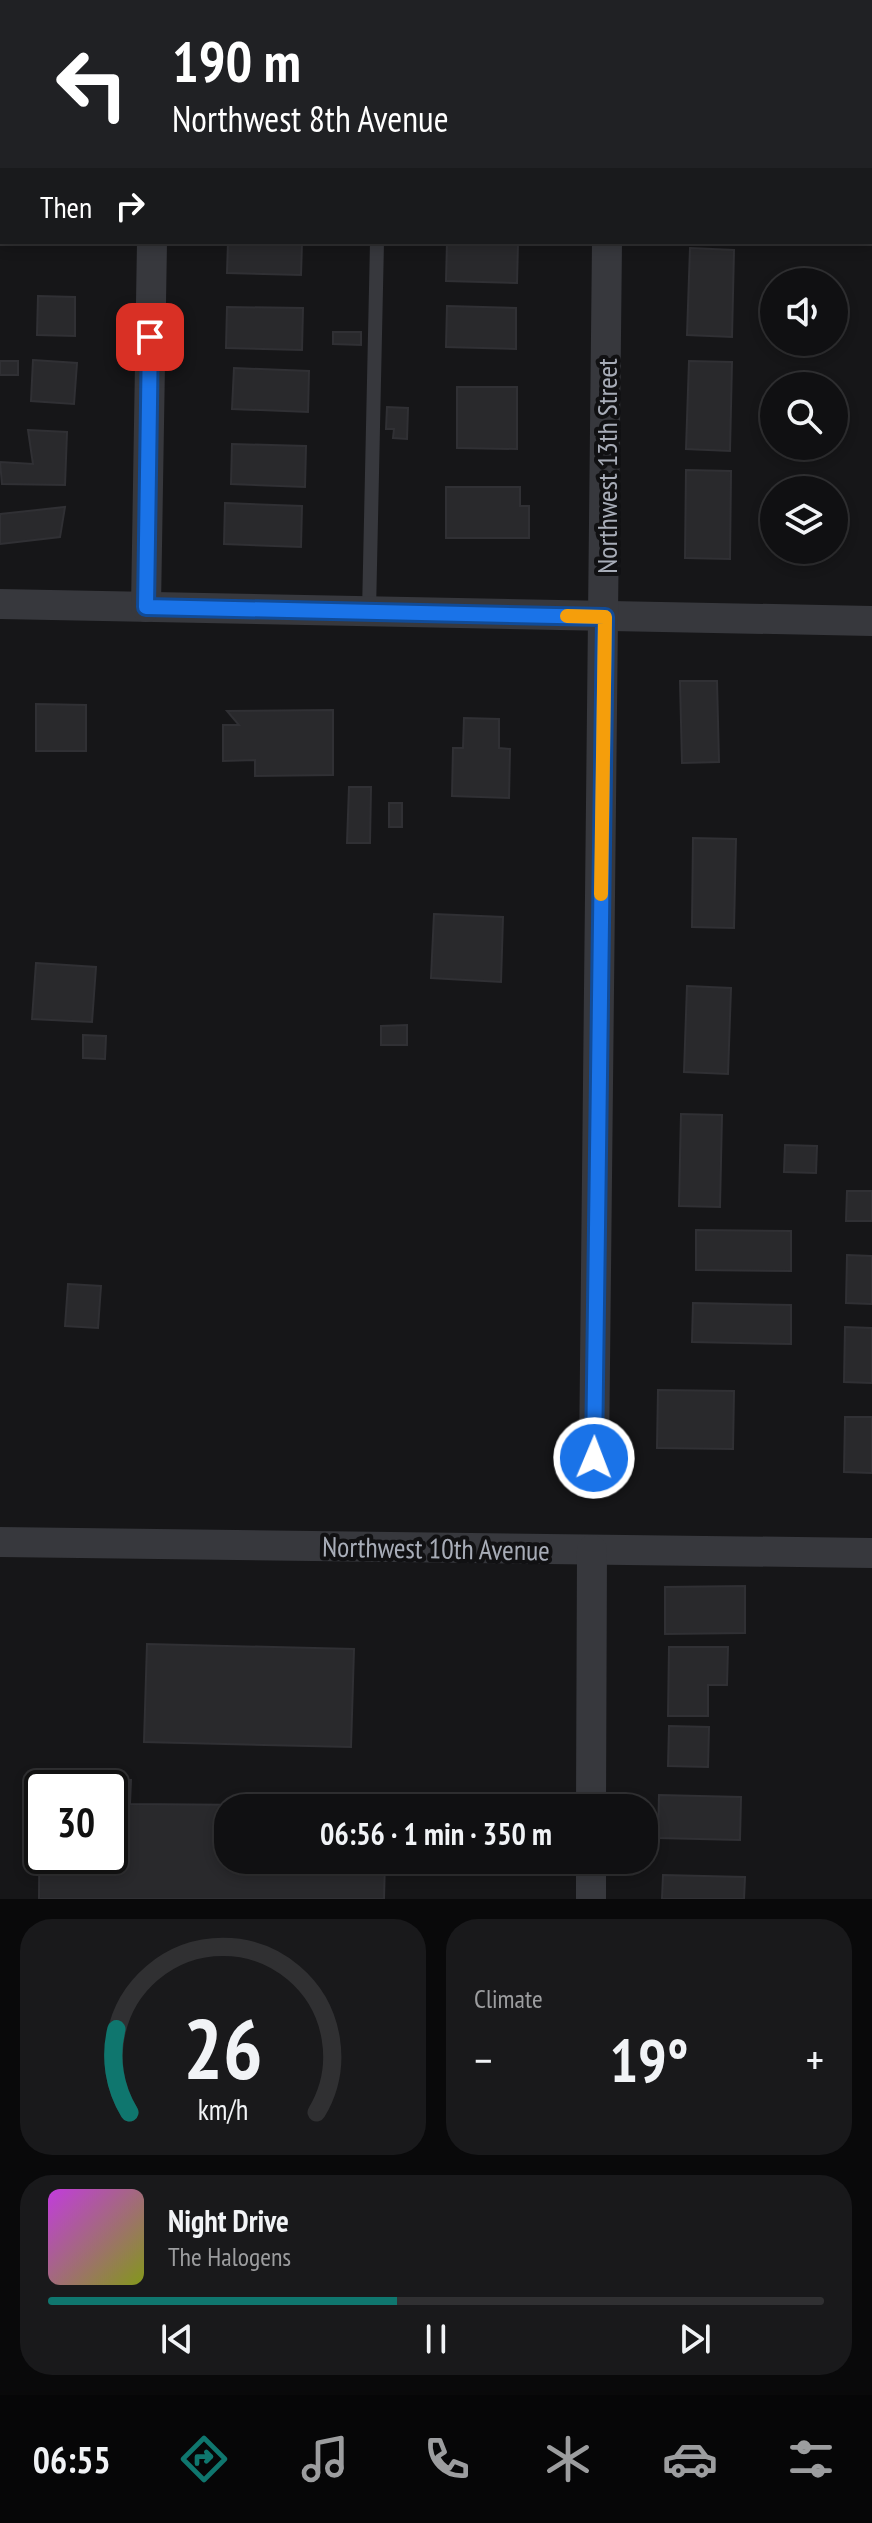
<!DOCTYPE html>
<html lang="en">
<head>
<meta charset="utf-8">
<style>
  :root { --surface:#101012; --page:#19191b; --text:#f1f3f6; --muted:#9c9d9f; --line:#303032; --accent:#0f766e }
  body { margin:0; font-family:"PT Sans Narrow",sans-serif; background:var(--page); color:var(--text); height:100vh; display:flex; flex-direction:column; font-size:30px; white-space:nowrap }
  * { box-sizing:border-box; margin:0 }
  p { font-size:26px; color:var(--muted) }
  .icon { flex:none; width:44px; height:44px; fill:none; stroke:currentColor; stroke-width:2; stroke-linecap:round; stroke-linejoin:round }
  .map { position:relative; height:1899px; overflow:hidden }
  .drawer { display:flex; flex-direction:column; gap:20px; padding:20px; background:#09090a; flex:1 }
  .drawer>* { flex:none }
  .hud { position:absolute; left:0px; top:0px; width:872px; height:244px; box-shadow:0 4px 12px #0003,0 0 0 2px var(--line); background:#202124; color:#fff; overflow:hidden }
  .buttons { position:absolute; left:760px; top:268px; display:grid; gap:16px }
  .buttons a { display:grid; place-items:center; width:88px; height:88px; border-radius:50%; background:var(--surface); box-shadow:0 4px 12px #0003,0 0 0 2px var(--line); font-size:40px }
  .speed { position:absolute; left:24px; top:1770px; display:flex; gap:16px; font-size:40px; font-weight:700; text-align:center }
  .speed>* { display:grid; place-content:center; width:104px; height:104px; border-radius:50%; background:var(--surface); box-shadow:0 4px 12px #0003,0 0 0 2px var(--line); line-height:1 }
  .speed .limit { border:4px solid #111; border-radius:12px; background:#fff; color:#111 }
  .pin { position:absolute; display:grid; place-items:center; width:68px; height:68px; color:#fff; margin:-34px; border-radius:16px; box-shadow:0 4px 12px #0006 }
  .me { position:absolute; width:88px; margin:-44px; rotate:1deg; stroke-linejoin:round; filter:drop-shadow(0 0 6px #0008) }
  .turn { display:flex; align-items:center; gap:28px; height:168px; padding:0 40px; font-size:36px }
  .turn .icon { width:104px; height:104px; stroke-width:2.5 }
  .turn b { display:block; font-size:56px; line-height:68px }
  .then { display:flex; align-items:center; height:76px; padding:0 40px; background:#0003; gap:16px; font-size:30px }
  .big { font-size:60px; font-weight:800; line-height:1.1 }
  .drawer .tile { flex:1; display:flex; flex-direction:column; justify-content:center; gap:12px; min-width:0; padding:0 28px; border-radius:32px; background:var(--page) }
  .drawer .dial { align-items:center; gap:0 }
  .dial svg { height:208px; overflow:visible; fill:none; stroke:var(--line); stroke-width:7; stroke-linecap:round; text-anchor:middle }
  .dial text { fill:var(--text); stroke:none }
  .song { display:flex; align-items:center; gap:24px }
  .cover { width:96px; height:96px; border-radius:12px; background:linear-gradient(135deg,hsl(290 70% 55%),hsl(70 70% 35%)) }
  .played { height:8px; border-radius:4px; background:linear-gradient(90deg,var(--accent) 45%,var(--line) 45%) }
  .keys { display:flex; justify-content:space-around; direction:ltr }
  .heat { display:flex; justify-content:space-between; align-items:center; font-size:44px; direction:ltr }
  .drawer .tiles { flex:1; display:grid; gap:20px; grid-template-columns:1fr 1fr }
  .tile:last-child { grid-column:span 2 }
  .trip { position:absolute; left:214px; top:1794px; width:444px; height:80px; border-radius:32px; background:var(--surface); box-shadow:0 4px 12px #0003,0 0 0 2px var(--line); font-weight:800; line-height:80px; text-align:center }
  .dock { display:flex; height:128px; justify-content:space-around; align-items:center; background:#060607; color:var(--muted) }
  .dock .icon { width:56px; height:56px }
  .dock .active { color:var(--accent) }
  .dock b { font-size:36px; color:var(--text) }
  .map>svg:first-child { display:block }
  .building { fill:#29292c; stroke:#303034; stroke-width:2; fill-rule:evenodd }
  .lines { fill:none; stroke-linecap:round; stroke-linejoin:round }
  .lane { stroke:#37383d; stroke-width:14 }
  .street { stroke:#37383d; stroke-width:30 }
  .route-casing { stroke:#114b97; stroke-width:20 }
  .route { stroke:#1a73e8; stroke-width:14 }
  .slow { stroke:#f59e0b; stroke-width:14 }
  .labels { text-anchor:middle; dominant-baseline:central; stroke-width:8; stroke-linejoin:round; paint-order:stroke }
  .street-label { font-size:28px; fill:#a8adb8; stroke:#111113 }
</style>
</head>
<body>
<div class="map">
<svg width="872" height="1899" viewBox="0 0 872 1899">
  <rect width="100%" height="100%" fill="#161618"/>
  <g class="building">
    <path d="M0,0H76V2H2L0,66Z"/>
    <path d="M228,242H302L301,275L227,273Z"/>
    <path d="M447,242H518L517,283L446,281Z"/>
    <path d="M690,248L734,250L732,337L687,335Z"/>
    <path d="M38,296L75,297V336L37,335Z"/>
    <path d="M447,306L516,308V349L446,347Z"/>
    <path d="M227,307L303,308L302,350L226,348Z"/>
    <path d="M333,332H361V345L333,344Z"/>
    <path d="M33,360L77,363L74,404L31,401Z"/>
    <rect x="0" y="361" width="18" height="14"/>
    <path d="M689,361L732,362L730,451L686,449Z"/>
    <path d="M234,368L309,371L308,412L232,409Z"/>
    <path d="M457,387H517V449L457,448Z"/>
    <path d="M387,407L408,408L407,439L393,438L394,429H386Z"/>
    <path d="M28,430L67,432L65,485L2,484L0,462L33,464Z"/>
    <path d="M232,444L306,446L305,487L231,484Z"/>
    <path d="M686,470L731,471L730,559L685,558Z"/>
    <path d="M446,487H520V506H529V538H446Z"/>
    <path d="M225,503L302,506L301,547L224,544Z"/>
    <path d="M65,507L60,537L0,544V514Z"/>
    <path d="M680,681H717L719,762L682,763Z"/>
    <path d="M36,704L86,705V751H36Z"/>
    <path d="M333,710V775L255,776V760L223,761V725H239L227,711Z"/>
    <path d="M464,718L499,719V748L510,749L509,798L452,796L453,748H463Z"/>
    <path d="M349,787H371L370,843H347Z"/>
    <rect x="389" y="803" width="13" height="24"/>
    <path d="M693,838L736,839L734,928L692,927Z"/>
    <path d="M434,914L503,917L501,982L431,978Z"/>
    <path d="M36,963L96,967L92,1022L32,1019Z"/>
    <path d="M687,986L731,988L728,1074L684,1072Z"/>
    <path d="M407,1025V1045H381V1026Z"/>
    <path d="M83,1035L106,1036L105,1059L83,1058Z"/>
    <path d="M681,1114L722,1115L720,1207L679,1206Z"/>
    <path d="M785,1145L817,1146L816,1173L784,1172Z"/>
    <path d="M847,1191H872V1221H846Z"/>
    <path d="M696,1230L791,1231V1271L696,1270Z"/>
    <path d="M847,1255L872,1256V1304L846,1303Z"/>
    <path d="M68,1284L101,1286L98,1328L65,1326Z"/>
    <path d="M693,1303L791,1305V1344L692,1342Z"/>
    <path d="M845,1327L872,1328V1383L844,1382Z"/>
    <path d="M658,1390L734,1391L733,1449L657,1448Z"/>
    <path d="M845,1417H872V1473L844,1472Z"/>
    <path d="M745,1586V1633L665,1634V1587Z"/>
    <path d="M147,1644L354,1649L351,1747L144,1742Z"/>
    <path d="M669,1647H728L727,1685H708V1716H668Z"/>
    <path d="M669,1726L709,1727L708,1767L668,1766Z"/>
    <path d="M40,1780H131L130,1804L385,1806L228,1808V1860H385L384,1899H39ZM42,1788H110V1856H42Z"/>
    <path d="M659,1795L741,1797L740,1840L658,1838Z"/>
    <path d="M663,1875L745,1877L744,1899H662Z"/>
  </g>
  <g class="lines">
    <g class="lane">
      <path d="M380,2V0"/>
      <path d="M369,612L377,242"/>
    </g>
    <g class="street">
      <path d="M156,2V0"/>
      <path d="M608,2V0"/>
      <path d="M0,604L872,621"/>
      <path d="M146,607L152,242"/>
      <path d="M594,1458L607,242"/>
      <path d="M0,1542L872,1553"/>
      <path d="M591,1808L592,1550"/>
      <path d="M591,1899V1860"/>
    </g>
  </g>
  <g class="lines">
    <defs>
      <path id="route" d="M150,337L146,607L605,617L594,1458"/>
    </defs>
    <use href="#route" class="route-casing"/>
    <use href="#route" class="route"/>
    <path class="slow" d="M567,616L605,617L601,894"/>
  </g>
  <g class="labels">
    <g class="street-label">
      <text transform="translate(606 466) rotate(-90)">Northwest 13th Street</text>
      <text transform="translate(436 1548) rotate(1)">Northwest 10th Avenue</text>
    </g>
  </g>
</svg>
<div class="buttons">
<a><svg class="icon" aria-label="sound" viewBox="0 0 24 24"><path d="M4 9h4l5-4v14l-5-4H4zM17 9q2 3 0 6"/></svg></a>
<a><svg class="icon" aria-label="search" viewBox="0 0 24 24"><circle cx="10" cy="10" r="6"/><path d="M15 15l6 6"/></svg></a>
<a><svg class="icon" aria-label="layers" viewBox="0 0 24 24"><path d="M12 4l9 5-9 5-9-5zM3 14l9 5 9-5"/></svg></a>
</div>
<div class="speed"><div class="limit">30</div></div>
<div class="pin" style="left:150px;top:337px;background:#d93025"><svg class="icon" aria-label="arrive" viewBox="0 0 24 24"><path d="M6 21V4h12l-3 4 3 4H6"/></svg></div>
<svg class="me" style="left:594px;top:1458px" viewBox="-20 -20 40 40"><circle r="17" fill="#1a73e8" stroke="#fff" stroke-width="3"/><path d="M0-11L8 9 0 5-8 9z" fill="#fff"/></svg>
<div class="trip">06:56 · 1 min · 350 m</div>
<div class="hud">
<div class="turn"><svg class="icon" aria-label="left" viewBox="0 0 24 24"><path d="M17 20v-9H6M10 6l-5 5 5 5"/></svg><div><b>190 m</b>Northwest 8th Avenue</div></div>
<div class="then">Then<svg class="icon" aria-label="right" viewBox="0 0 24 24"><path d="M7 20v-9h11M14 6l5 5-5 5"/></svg></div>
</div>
</div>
<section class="drawer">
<div class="tiles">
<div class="tile dial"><svg viewBox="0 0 100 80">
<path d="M14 69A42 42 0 1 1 86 69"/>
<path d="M14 69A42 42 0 0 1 9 37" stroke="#0f766e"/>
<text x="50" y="56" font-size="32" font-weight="700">26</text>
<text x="50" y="72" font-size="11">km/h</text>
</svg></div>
<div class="tile"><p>Climate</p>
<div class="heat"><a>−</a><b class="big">19°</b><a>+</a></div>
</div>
<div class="tile">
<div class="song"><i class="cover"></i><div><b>Night Drive</b><p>The Halogens</p></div></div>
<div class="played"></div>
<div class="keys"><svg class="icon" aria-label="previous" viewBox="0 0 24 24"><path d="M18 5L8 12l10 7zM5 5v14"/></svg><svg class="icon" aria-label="pause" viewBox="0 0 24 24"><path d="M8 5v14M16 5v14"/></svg><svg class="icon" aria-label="next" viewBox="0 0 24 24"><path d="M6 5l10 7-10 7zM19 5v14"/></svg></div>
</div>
</div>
</section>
<nav class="dock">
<b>06:55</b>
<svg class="icon active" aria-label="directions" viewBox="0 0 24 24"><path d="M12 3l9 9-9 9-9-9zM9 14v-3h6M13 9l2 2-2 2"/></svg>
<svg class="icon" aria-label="music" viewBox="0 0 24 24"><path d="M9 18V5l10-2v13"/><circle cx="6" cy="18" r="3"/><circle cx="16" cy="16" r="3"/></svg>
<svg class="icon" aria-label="phone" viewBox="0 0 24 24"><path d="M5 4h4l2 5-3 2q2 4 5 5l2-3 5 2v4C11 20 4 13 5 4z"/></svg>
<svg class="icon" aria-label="climate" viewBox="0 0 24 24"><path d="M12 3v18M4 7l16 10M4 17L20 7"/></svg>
<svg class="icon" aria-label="car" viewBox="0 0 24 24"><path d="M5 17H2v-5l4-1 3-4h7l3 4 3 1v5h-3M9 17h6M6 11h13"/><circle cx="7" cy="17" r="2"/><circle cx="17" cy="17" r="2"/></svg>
<svg class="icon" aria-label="filters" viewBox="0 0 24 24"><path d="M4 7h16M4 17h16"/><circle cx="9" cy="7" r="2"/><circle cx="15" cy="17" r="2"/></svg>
</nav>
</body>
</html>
